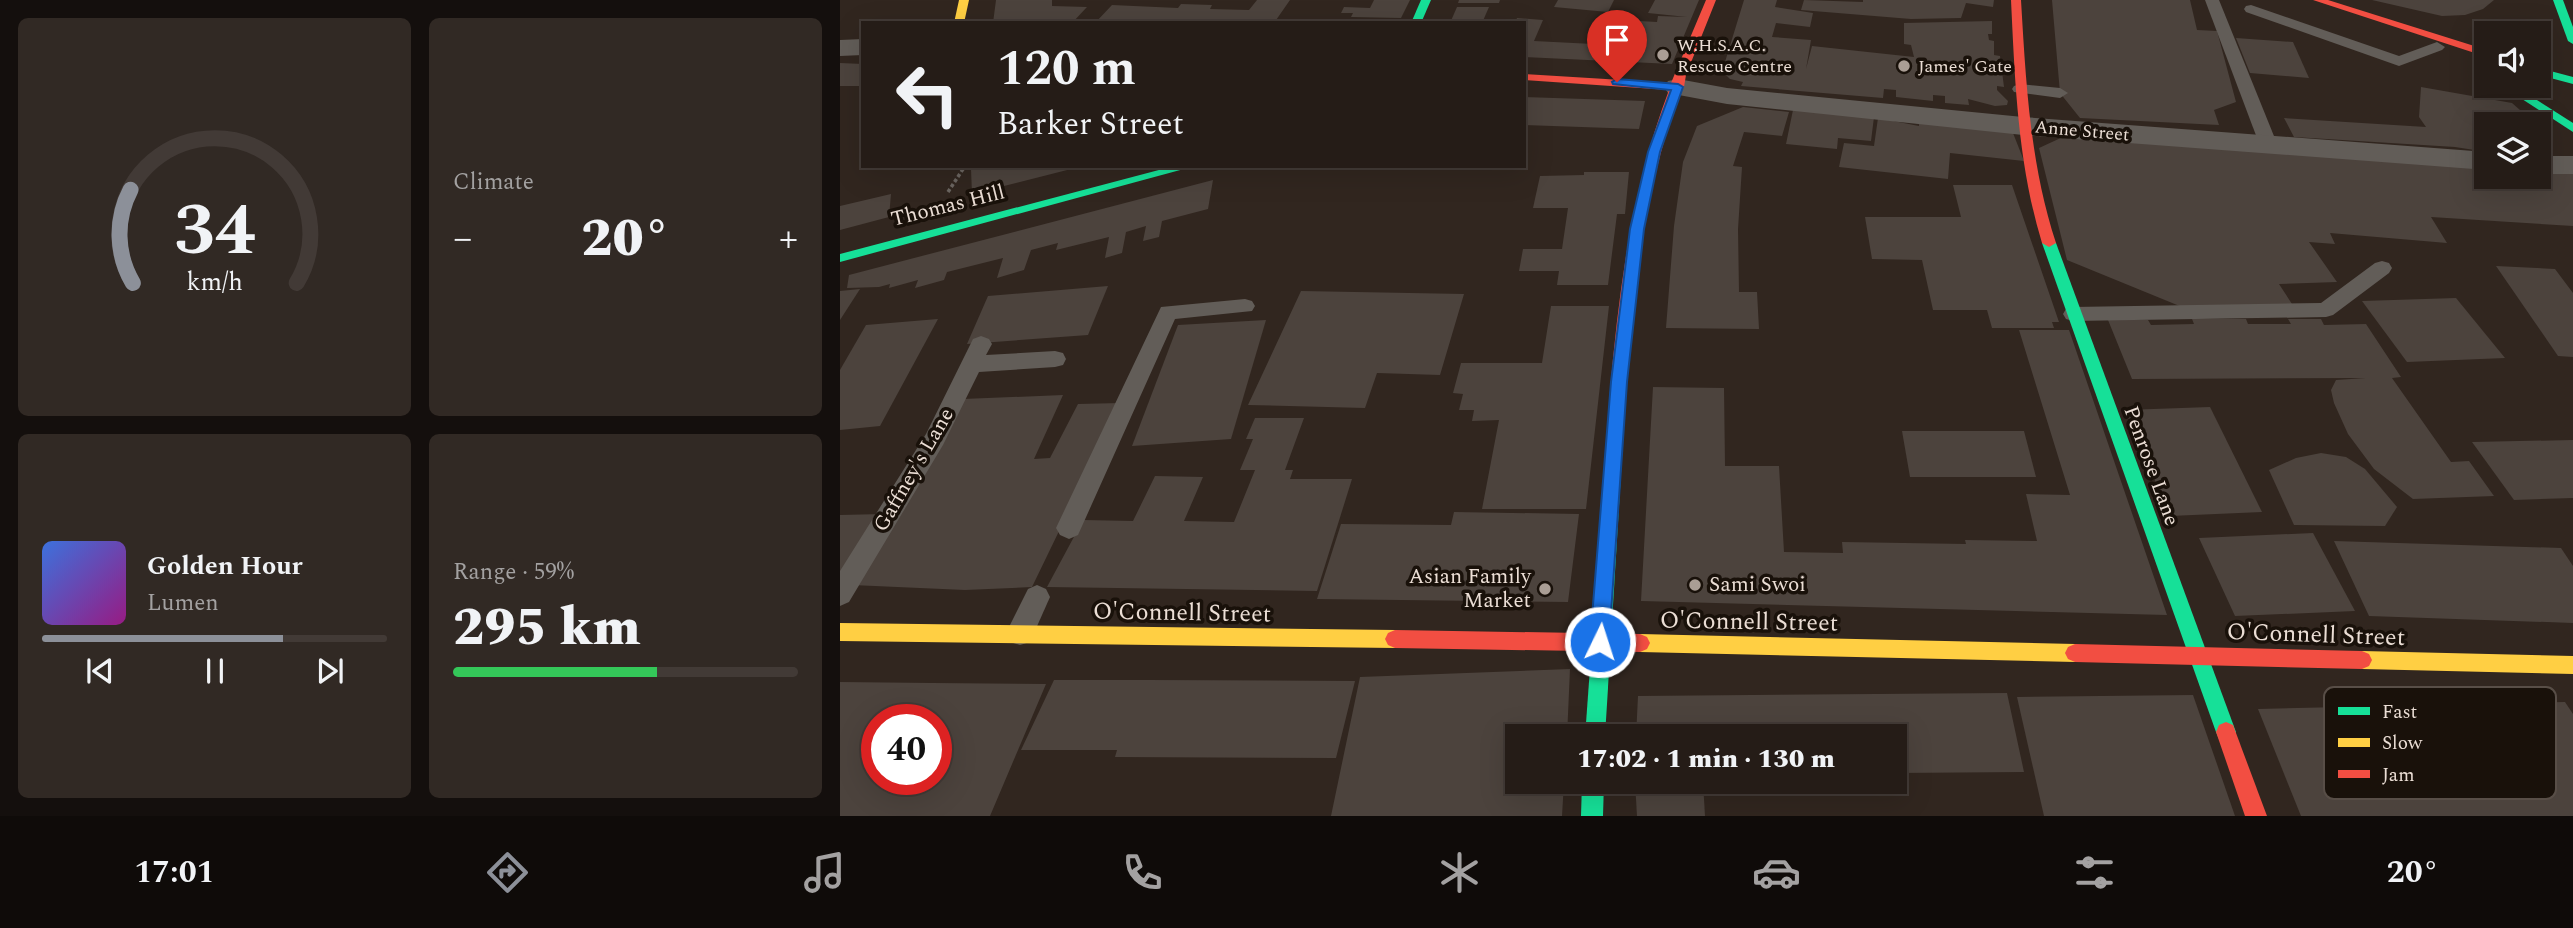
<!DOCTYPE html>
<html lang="en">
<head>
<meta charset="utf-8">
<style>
  :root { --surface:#251c17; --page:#312924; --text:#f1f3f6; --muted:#a3a1a1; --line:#423a36; --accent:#8c9099 }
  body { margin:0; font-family:Spectral,serif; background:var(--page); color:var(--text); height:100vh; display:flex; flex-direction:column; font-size:26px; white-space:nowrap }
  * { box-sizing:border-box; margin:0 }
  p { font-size:23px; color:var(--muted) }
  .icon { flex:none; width:38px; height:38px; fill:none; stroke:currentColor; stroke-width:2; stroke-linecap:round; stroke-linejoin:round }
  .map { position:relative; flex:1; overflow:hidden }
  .panel { display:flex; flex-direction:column; gap:18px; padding:18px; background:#140f0d; width:840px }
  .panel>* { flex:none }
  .hud { position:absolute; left:21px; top:21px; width:665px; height:147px; border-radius:0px; box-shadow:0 7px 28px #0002,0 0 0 2px var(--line); background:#251c17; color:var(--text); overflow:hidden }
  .fabs { position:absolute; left:1634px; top:21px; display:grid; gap:14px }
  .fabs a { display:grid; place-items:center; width:77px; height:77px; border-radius:0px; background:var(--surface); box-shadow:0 7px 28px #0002,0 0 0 2px var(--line); font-size:35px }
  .speed { position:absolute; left:21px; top:704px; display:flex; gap:14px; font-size:35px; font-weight:700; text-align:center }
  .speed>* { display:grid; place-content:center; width:91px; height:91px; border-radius:50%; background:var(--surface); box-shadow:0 7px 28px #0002,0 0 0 2px var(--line); line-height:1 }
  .speed .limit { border:10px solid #d22; background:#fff; color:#111 }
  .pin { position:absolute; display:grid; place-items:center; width:60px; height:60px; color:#fff; margin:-72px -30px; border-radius:50% 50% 50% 0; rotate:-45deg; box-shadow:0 0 7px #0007 }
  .pin .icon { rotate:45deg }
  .me { position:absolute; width:77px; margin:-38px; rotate:4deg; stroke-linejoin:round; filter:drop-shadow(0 0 5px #0008) }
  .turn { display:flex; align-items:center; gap:24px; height:147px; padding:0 21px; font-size:32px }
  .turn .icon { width:91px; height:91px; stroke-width:2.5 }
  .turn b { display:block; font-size:49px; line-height:60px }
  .big { font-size:52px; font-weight:800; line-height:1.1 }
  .panel .card { flex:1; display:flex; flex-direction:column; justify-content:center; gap:10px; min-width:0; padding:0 24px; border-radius:10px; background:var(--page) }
  .panel .dial { align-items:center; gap:0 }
  .dial svg { height:182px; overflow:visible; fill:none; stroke:var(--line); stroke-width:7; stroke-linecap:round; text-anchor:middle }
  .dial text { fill:var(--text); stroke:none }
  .song { display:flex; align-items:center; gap:21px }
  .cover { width:84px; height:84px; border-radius:10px; background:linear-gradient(135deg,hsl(220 70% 55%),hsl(310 70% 35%)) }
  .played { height:7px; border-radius:4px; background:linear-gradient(90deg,var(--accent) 70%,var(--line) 70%) }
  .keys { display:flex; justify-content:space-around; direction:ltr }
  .heat { display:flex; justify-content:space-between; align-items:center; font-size:38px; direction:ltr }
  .charge { height:10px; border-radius:5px; background:linear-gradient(90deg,#34c759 59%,var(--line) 0) }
  .panel .tiles { flex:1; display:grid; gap:18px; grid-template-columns:repeat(2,1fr) }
  .trip { position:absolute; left:665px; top:724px; width:402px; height:70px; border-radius:0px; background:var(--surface); box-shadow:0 7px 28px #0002,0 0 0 2px var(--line); font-weight:800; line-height:70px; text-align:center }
  .dock { display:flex; height:112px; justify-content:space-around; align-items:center; background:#0f0b09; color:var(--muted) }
  .dock .icon { width:49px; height:49px }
  .dock .on { color:var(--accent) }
  .dock b { font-size:32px; color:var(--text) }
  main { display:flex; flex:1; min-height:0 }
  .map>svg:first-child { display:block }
  .building { fill:#4c433d; fill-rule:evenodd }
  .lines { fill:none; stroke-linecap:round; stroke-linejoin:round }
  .path { stroke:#6b6560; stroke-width:3.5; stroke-dasharray:3.5 2.5; stroke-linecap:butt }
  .lane { fill:#625d58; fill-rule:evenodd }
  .street { fill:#625d58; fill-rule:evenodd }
  .fast { fill:#16e098; fill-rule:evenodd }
  .slow { fill:#ffcf43; fill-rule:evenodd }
  .jam { fill:#f24e42; fill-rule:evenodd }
  .route { fill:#1a73e8; stroke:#114b97; stroke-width:2 }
  .poi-dot { fill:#aa9e95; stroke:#19110a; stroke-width:2.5 }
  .labels { text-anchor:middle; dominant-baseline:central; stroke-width:7; stroke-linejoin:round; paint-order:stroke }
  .far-poi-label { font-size:18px; fill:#ebded5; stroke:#19110a; text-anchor:start }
  .far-street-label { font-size:18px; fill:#ebded5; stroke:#19110a }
  .street-label { font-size:21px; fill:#ebded5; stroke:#19110a }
  .poi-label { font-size:21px; fill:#ebded5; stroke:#19110a; text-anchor:end }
  .near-street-label { font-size:24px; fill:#ebded5; stroke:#19110a }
  .key { fill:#19110a; stroke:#584e47; stroke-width:2 }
  .key-label { font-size:19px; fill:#ebded5 }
</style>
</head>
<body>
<main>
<section class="panel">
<div class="tiles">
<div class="card dial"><svg viewBox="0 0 100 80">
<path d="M14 69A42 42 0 1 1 86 69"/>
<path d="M14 69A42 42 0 0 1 13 28" stroke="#8c9099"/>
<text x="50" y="56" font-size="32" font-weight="700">34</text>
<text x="50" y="72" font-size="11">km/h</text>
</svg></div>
<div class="card"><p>Climate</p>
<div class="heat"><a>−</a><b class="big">20°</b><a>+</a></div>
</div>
<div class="card">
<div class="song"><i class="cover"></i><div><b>Golden Hour</b><p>Lumen</p></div></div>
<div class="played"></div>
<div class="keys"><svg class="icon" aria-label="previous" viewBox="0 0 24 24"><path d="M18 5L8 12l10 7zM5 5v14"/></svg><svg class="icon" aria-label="pause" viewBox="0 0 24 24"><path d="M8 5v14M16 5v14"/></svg><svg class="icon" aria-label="next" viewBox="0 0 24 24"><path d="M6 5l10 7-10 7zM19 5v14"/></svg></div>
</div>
<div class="card"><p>Range · 59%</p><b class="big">295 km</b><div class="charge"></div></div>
</div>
</section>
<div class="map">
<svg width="1733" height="816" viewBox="0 0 1733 816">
  <rect width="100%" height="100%" fill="#31261f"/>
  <g class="building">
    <path d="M156,0H212V6L247,7L232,23H153Z"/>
    <path d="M417,0H450L434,23H255L272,5L338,8L341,4L372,5L370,9L409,10Z"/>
    <path d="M534,0H570L561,18L511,17L513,13H501L504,7L530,8Z"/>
    <path d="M619,0H660L659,3H618Z"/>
    <path d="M718,0H774L768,12L714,7Z"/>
    <path d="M815,0H859L832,64L684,57V23H675L677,18L703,20L694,41L773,45L781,20L817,22L818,16L847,17L808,13Z"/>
    <path d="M904,0H937L935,7L973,13L970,27L936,23L932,37L971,40L966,69L972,46L1074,57L1071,45L1064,44V23L1152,21V34H1148L1149,40L1154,41V55L1160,56L1164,87L1157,86V90L1168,101L1167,105L1155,106L1128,99L1129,105L1105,103V96L1093,95V101L1056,97V90L1044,89L1043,98L901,86L903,82L890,79L880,69L882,62H885Z"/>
    <path d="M964,0L1023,2V0H1154L1153,7L1126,3L1121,18L1071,19L961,10Z"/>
    <path d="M1212,0H1350L1357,30L1377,31L1396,102L1374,110L1379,125L1240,118L1220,93Z"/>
    <path d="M1532,0H1654L1643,9L1625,15L1602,16Z"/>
    <path d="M617,7H649L642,23H610Z"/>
    <path d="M1396,38L1453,42L1469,78L1410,73Z"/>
    <path d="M0,63L23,64V86H0Z"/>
    <path d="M1581,87L1672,103L1696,124H1647V152L1615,147L1454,137L1444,118L1586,127L1579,117Z"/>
    <path d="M684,97L805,101L799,129L684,125Z"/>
    <path d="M903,107L949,112L942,136L904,132L893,166L902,167L898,229L899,292H917L919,329L826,328L834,226L843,162L857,126Z"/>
    <path d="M953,110L1034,117L1031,141L998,138L997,149L946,144Z"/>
    <path d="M1038,118L1079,126V123L1173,133L1184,161L1110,153L1108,179L999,167L1004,143L1034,146Z"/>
    <path d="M1225,136L1647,165V177H1699V168L1733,170V226L1591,217L1607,243L1490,233L1495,244L1469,242L1497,282L1439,284L1452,304L1342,307L1227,260L1199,148Z"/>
    <path d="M142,166H239V167L132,194L131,169Z"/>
    <path d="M744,172H789L785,214H777L768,285H717L719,271H679L683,249H722L728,208H693L700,176L744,175Z"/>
    <path d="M373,180L368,209L322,221L319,237L303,241L306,226L286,232L282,253L265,258L269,237L216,250L218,243L191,250L184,270L157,278L163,258L107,272L104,280L75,288L78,280L49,288L50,284L39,287L7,288L9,275Z"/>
    <path d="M1113,185H1172L1219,322H1212L1214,328H1152L1147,310H1093L1082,260L1032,259L1025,217H1121Z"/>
    <path d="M51,194L49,217L0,230V206Z"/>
    <path d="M1656,266L1715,269L1733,293V357L1718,356Z"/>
    <path d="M268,286L248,335L127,344L148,296Z"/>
    <path d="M20,289L0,320V291Z"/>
    <path d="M461,291L624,294L600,375L537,373L525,408L408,405Z"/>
    <path d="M1616,298L1665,358L1567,362L1522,301Z"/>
    <path d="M711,306H769L746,509H642L659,420L632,421L634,410H619L623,394L613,393L621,363H702Z"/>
    <path d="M98,319L40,426L0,430V370L26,325Z"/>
    <path d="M1352,319H1406L1408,324H1451L1448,319H1481L1484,325L1526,324L1561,377L1552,378L1611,462L1629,461L1654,496L1573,499L1534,469L1508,434L1494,403L1491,390L1496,380L1526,378L1292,379L1268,320H1308L1311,325L1354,324Z"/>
    <path d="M426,320L391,439L292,446L338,325Z"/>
    <path d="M1179,330H1229L1327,615L801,601L813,387L884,388L885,466H939L944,552L1003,553L1002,542L1126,544L1125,540L1197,541L1186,494L1230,495Z"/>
    <path d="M223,395L194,459L210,458L238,404L281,403L192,587L125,590L12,585L123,399Z"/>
    <path d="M1370,407L1422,512L1330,516L1285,410Z"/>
    <path d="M415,418H464L445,470H453L450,479H512L477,591L207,587L243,520L293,521L315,476L363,477L344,521L394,522L415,470H400L413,439H406Z"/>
    <path d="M1062,431H1184L1196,477H1070Z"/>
    <path d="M1733,440V498L1674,500L1632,442Z"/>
    <path d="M1481,453L1506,457L1525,469L1557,507L1545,526L1454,525L1429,470L1456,458Z"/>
    <path d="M614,512L739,514L728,602L477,599L501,524L611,525Z"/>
    <path d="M43,514L0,582V515Z"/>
    <path d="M1473,533L1515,611L1395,616L1359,538Z"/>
    <path d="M1494,541L1721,548L1733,566V623L1529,616Z"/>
    <path d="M730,669L727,737H677V782H724L722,816H491L520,677Z"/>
    <path d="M214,680H306L515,681L496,758L275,757L277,750H181Z"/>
    <path d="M0,682L92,683L206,684L150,816H0ZM37,719H96V779H37Z"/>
    <path d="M1167,693L1184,772L1055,773V737H796L798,696Z"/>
    <path d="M1353,695L1395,816H1204L1177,697Z"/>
    <path d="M1725,702L1733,714V816H1461L1418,709Z"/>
    <path d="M795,782H863L865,816H797Z"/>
  </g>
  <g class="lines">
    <path class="path" d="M108,192L125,166"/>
    <g class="lane">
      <path d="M1365,0H1379L1438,146L1435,150H1423L1420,146Z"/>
      <path d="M1411,5L1559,56L1597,42L1605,47L1602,50L1559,66L1406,12L1404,9L1406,6Z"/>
      <path d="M1180,84L1220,88L1228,93L1220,98L1174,92L1172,89L1174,86Z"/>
      <path d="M1542,261L1549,263L1552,268L1549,273L1493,315L1486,317L1233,321L1226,319L1223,314L1226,309L1233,307L1481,303L1535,263Z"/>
      <path d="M405,299L412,301L415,306L412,311L335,319L238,535L229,539L220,535L216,528L321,307Z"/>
      <path d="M141,336L149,339L152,344L146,355L215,351L223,353L226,359L223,365L215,367L139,372L103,445L9,602L0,606V571L86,434L133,339Z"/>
      <path d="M197,585L206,589L210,597L190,642L180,645L170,642L166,633L188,589Z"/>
    </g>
    <g class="street">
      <path d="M23,39V55L0,56V40Z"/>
      <path d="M838,79L887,88L1183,117L1647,152V170L1183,135L887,104L828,93L824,87L828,81Z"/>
      <rect x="1699" y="156" width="34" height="18"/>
    </g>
    <g class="fast">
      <path d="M581,0H591L581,23H571Z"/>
      <path d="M1713,0H1723L1733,27V44L1728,41Z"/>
      <path d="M1699,68L1733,77V84L1699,75Z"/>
      <path d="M1662,86H1675L1733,123V132Z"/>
      <path d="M334,166H355L0,262V254Z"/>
      <path d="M1209,239L1216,243L1396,732L1393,739L1386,742L1379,739L1376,732L1202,243Z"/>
      <path d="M778,385L786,391L765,737H745L770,391Z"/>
      <path d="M742,782H764L763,816H741Z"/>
    </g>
    <g class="slow">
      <path d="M119,0H129L124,23H114Z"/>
      <path d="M0,623L555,630L562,633L565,639L562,645L555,648L0,641Z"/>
      <path d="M800,634L1235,644L1242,647L1245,653L1242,659L1235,662L800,652L793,649L790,643L793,637Z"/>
      <path d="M1522,651L1733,656V674L1522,669L1515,666L1512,660L1515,654Z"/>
    </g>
    <g class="jam">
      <path d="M866,0H876L846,75L844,87L839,94C805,190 793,289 786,391L778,397L770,391C779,288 792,187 829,90L684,80V74L831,83Z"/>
      <path d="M1171,0H1181C1186,83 1190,164 1216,243L1209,247L1202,243C1178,164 1175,83 1171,0Z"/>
      <path d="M1473,0H1488L1647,50V57Z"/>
      <path d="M555,630L800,634L807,637L810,643L807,649L800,652L555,648L548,645L545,639L548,633Z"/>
      <path d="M1235,644L1522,651L1529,654L1532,660L1529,666L1522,669L1235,662L1228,659L1225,653L1228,647Z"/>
      <path d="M1386,722L1393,725L1427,816H1405L1376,732L1379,725Z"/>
    </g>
  </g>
  <path class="route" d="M777,79L838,84L843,87L820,152L804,229L787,382L769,642L766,648L760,651L753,648L750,642L771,382L790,229L808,152L831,90L773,84L772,82Z"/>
  <g class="poi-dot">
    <circle cx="823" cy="55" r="7"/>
    <circle cx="1064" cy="66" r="7"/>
    <circle cx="855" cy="585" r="7"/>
    <circle cx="705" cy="589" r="7"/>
  </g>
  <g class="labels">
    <g class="far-poi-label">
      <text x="837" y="45">W.H.S.A.C.<tspan x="837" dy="21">Rescue Centre</tspan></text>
      <text x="1078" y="66">James' Gate</text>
    </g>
    <g class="far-street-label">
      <text transform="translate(1242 131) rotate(5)">Anne Street</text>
    </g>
    <g class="street-label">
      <text transform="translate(108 206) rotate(-14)">Thomas Hill</text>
      <text transform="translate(1311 466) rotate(70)">Penrose Lane</text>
      <text transform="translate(74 470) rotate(-60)">Gaffney's Lane</text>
    </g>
    <g class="poi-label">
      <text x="691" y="577">Asian Family<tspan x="691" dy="24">Market</tspan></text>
      <text x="869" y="585" text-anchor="start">Sami Swoi</text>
    </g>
    <g class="near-street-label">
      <text transform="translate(342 613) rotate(1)">O'Connell Street</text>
      <text transform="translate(909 622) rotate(1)">O'Connell Street</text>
      <text transform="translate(1476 635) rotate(2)">O'Connell Street</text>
    </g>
  </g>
  <rect x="1484" y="687" width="232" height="112" rx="10" class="key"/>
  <rect x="1498" y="707" width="32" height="8" fill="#16e098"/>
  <rect x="1498" y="738" width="32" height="9" fill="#ffcf43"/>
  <rect x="1498" y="770" width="32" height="8" fill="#f24e42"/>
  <g class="key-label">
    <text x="1542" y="718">Fast</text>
    <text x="1542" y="749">Slow</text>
    <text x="1542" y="781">Jam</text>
  </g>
</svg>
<div class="fabs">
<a><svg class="icon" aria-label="sound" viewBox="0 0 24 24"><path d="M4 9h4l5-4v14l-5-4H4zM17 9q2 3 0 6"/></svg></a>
<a><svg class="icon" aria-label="layers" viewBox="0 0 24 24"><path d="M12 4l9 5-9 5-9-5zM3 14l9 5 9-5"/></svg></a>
</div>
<div class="speed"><div class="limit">40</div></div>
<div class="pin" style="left:777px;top:82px;background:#d93025"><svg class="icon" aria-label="arrive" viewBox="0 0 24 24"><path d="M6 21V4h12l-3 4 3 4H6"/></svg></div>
<svg class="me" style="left:760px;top:642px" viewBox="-20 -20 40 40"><circle r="17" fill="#1a73e8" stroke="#fff" stroke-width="3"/><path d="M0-11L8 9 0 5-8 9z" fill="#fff"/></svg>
<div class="trip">17:02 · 1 min · 130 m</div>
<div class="hud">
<div class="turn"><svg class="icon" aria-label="left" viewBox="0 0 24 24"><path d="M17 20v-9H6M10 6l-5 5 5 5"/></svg><div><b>120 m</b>Barker Street</div></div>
</div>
</div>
</main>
<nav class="dock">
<b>17:01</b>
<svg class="icon on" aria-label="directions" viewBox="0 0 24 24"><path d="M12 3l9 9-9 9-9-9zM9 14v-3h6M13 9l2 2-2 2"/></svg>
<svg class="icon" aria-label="music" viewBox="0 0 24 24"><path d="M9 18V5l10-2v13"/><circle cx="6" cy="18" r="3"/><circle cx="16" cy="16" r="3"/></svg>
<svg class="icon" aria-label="phone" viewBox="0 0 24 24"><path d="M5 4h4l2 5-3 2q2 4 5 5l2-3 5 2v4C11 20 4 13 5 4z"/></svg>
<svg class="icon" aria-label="climate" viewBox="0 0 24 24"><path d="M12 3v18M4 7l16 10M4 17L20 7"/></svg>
<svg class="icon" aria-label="car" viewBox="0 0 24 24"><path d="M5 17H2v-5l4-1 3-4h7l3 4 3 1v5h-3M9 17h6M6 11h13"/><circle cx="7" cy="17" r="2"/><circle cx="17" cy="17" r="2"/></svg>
<svg class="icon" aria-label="filters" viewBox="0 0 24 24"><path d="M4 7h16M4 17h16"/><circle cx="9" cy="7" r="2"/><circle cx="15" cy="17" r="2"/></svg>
<b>20°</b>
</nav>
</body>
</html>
